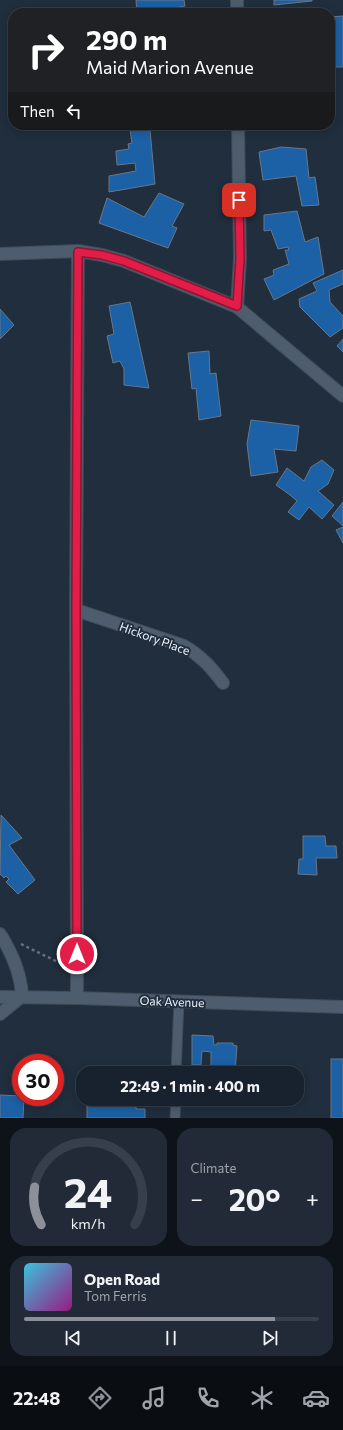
<!DOCTYPE html>
<html lang="en">
<head>
<meta charset="utf-8">
<style>
  :root { --surface:#18222e; --page:#212a36; --text:#f1f3f6; --muted:#9fa4aa; --line:#363f4a; --accent:#8c9099 }
  body { margin:0; font-family:Commissioner,sans-serif; background:var(--page); color:var(--text); height:100vh; display:flex; flex-direction:column; font-size:15px; white-space:nowrap }
  * { box-sizing:border-box; margin:0 }
  p { font-size:13px; color:var(--muted) }
  .icon { flex:none; width:22px; height:22px; fill:none; stroke:currentColor; stroke-width:2; stroke-linecap:round; stroke-linejoin:round }
  .map { position:relative; height:1118px; overflow:hidden }
  .details { display:flex; flex-direction:column; gap:10px; padding:10px; background:#0d1319; flex:1 }
  .details>* { flex:none }
  .top-card { position:absolute; left:8px; top:8px; width:327px; height:122px; border-radius:16px; box-shadow:0 2px 10px #0003,0 0 0 1px var(--line); background:#202124; color:#fff; overflow:hidden }
  .speed { position:absolute; left:12px; top:1054px; display:flex; gap:8px; font-size:20px; font-weight:700; text-align:center }
  .speed>* { display:grid; place-content:center; width:52px; height:52px; border-radius:50%; background:var(--surface); box-shadow:0 2px 10px #0003,0 0 0 1px var(--line); line-height:1 }
  .speed .limit { border:6px solid #d22; background:#fff; color:#111 }
  .pin { position:absolute; display:grid; place-items:center; width:34px; height:34px; color:#fff; margin:-17px; border-radius:8px; box-shadow:0 2px 6px #0006 }
  .me { position:absolute; width:44px; margin:-22px; rotate:0deg; stroke-linejoin:round; filter:drop-shadow(0 0 3px #0008) }
  .turn { display:flex; align-items:center; gap:14px; height:84px; padding:0 12px; font-size:18px }
  .turn .icon { width:52px; height:52px; stroke-width:2.5 }
  .turn b { display:block; font-size:28px; line-height:34px }
  .then { display:flex; align-items:center; height:38px; padding:0 12px; background:#0003; gap:8px; font-size:15px }
  .big { font-size:30px; font-weight:700; line-height:1.1 }
  .details .card { flex:1; display:flex; flex-direction:column; justify-content:center; gap:6px; min-width:0; padding:0 14px; border-radius:16px; background:var(--page) }
  .details .dial { align-items:center; gap:0 }
  .dial svg { height:104px; overflow:visible; fill:none; stroke:var(--line); stroke-width:7; stroke-linecap:round; text-anchor:middle }
  .dial text { fill:var(--text); stroke:none }
  .song { display:flex; align-items:center; gap:12px }
  .cover { width:48px; height:48px; border-radius:6px; background:linear-gradient(135deg,hsl(190 70% 55%),hsl(310 70% 35%)) }
  .played { height:4px; border-radius:2px; background:linear-gradient(90deg,var(--accent) 85%,var(--line) 85%) }
  .keys { display:flex; justify-content:space-around; direction:ltr }
  .heat { display:flex; justify-content:space-between; align-items:center; font-size:22px; direction:ltr }
  .details .tiles { flex:1; display:grid; gap:10px; grid-template-columns:1fr 1fr }
  .card:last-child { grid-column:span 2 }
  .trip { position:absolute; left:76px; top:1066px; width:228px; height:40px; border-radius:16px; background:var(--surface); box-shadow:0 2px 10px #0003,0 0 0 1px var(--line); font-weight:700; line-height:40px; text-align:center }
  .dock { display:flex; height:64px; justify-content:space-around; align-items:center; background:#0a0e12; color:var(--muted) }
  .dock .icon { width:28px; height:28px }
  .dock .active { color:var(--accent) }
  .dock b { font-size:18px; color:var(--text) }
  .map>svg:first-child { display:block }
  .building { fill:#1c61a5; stroke:#677789 }
  .lines { fill:none; stroke-linecap:round; stroke-linejoin:round }
  .lane-casing { stroke:#404b58; stroke-width:11 }
  .street-casing { stroke:#404b58; stroke-width:14 }
  .path { stroke:#65707d; stroke-width:2.5; stroke-dasharray:3 3; stroke-linecap:butt }
  .lane { stroke:#4d5d6e; stroke-width:9 }
  .street { stroke:#4d5d6e; stroke-width:12 }
  .route-casing { stroke:#92132f; stroke-width:10 }
  .route { stroke:#e11d48; stroke-width:7 }
  .labels { text-anchor:middle; dominant-baseline:central; stroke-width:4; stroke-linejoin:round; paint-order:stroke }
  .street-label { font-size:12px; fill:#edf4fd; stroke:#202e3d }
</style>
</head>
<body>
<div class="map">
<svg width="343" height="1118" viewBox="0 0 343 1118">
  <rect width="100%" height="100%" fill="#202e3d"/>
  <g class="building">
    <path d="M136,0H184L185,6L173,8V13H137Z"/>
    <path d="M274,0H312V1L274,5Z"/>
    <path d="M285,8V13H268V10Z"/>
    <path d="M343,16V67H334L330,17Z"/>
    <rect x="270" y="125" width="38" height="3"/>
    <path d="M130,130H150L155,184L109,192V176L136,171L135,163L117,165L116,151L129,149L128,144L132,143Z"/>
    <path d="M281,147L306,149L309,178L315,177L319,205L302,206L296,176L263,180L259,152Z"/>
    <path d="M159,193L184,204L172,226L177,228L168,248L99,223L107,198L144,217Z"/>
    <path d="M297,211L305,242L318,237L324,274L274,300L264,279L274,275L273,270L289,264L285,250H289L288,247L278,249L271,230L264,231V215Z"/>
    <path d="M343,270V284L329,290L330,302L343,316V328L330,337L300,307L299,299L317,291L313,283Z"/>
    <path d="M130,302L149,388L124,385V369L120,361L113,363L107,336L114,334L109,306Z"/>
    <path d="M0,309L14,325L0,339Z"/>
    <path d="M343,339V352L337,346Z"/>
    <path d="M209,351L210,374L216,373L221,416L199,420L196,388L192,389L188,353Z"/>
    <path d="M251,420L299,426L296,451L274,449L278,472L251,476L247,444Z"/>
    <path d="M322,460L334,470L328,484L318,491L334,505L322,519L309,507L299,520L288,512L297,501L290,495L276,485L287,468L304,481L311,467Z"/>
    <path d="M343,502V526L332,516Z"/>
    <path d="M343,527V543L336,530Z"/>
    <path d="M1,815L22,838L9,845L35,880L18,894L6,882L9,879L6,876L4,878L0,874Z"/>
    <path d="M303,836H325L326,846H336L337,858H316L317,875L298,874L299,859H303Z"/>
    <path d="M192,1035L213,1036L214,1045H217V1043H233V1045L237,1046L235,1073H211V1052L202,1051L201,1065H192Z"/>
    <rect x="331" y="1059" width="12" height="59"/>
    <path d="M0,1095L21,1096V1097H24L23,1118H0Z"/>
    <path d="M87,1099H136V1109H145V1118H87Z"/>
  </g>
  <g class="lines">
    <defs>
      <g id="lane">
        <path d="M176,1073L179,1001"/>
        <path d="M175,1118L176,1099"/>
      </g>
      <g id="street">
        <path d="M237,0V13"/>
        <path d="M0,254L78,251L102,255L124,261L237,307L343,396"/>
        <path d="M237,307L240,259L238,125"/>
        <path d="M76,610L184,646C201,656 211,667 223,683"/>
        <path d="M0,934C12,953 21,974 22,996L0,1014"/>
        <path d="M0,997L77,998L343,1007"/>
        <path d="M77,998L76,610L78,251"/>
      </g>
    </defs>
    <use href="#lane" class="lane-casing"/>
    <use href="#street" class="street-casing"/>
    <path class="path" d="M21,944L62,964"/>
    <use href="#lane" class="lane"/>
    <use href="#street" class="street"/>
  </g>
  <g class="lines">
    <defs>
      <path id="route" d="M77,954L76,610L78,252L102,255L124,261L237,306L240,259L239,200"/>
    </defs>
    <use href="#route" class="route-casing"/>
    <use href="#route" class="route"/>
  </g>
  <g class="labels">
    <g class="street-label">
      <text transform="translate(155 638) rotate(20)">Hickory Place</text>
      <text transform="translate(172 1001) rotate(2)">Oak Avenue</text>
    </g>
  </g>
</svg>
<div class="speed"><div class="limit">30</div></div>
<div class="pin" style="left:239px;top:200px;background:#d93025"><svg class="icon" aria-label="arrive" viewBox="0 0 24 24"><path d="M6 21V4h12l-3 4 3 4H6"/></svg></div>
<svg class="me" style="left:77px;top:954px" viewBox="-20 -20 40 40"><circle r="17" fill="#e11d48" stroke="#fff" stroke-width="3"/><path d="M0-11L8 9 0 5-8 9z" fill="#fff"/></svg>
<div class="trip">22:49 · 1 min · 400 m</div>
<div class="top-card">
<div class="turn"><svg class="icon" aria-label="right" viewBox="0 0 24 24"><path d="M7 20v-9h11M14 6l5 5-5 5"/></svg><div><b>290 m</b>Maid Marion Avenue</div></div>
<div class="then">Then<svg class="icon" aria-label="left" viewBox="0 0 24 24"><path d="M17 20v-9H6M10 6l-5 5 5 5"/></svg></div>
</div>
</div>
<section class="details">
<div class="tiles">
<div class="card dial"><svg viewBox="0 0 100 80">
<path d="M14 69A42 42 0 1 1 86 69"/>
<path d="M14 69A42 42 0 0 1 9 40" stroke="#8c9099"/>
<text x="50" y="56" font-size="32" font-weight="700">24</text>
<text x="50" y="72" font-size="11">km/h</text>
</svg></div>
<div class="card"><p>Climate</p>
<div class="heat"><a>−</a><b class="big">20°</b><a>+</a></div>
</div>
<div class="card">
<div class="song"><i class="cover"></i><div><b>Open Road</b><p>Tom Ferris</p></div></div>
<div class="played"></div>
<div class="keys"><svg class="icon" aria-label="previous" viewBox="0 0 24 24"><path d="M18 5L8 12l10 7zM5 5v14"/></svg><svg class="icon" aria-label="pause" viewBox="0 0 24 24"><path d="M8 5v14M16 5v14"/></svg><svg class="icon" aria-label="next" viewBox="0 0 24 24"><path d="M6 5l10 7-10 7zM19 5v14"/></svg></div>
</div>
</div>
</section>
<nav class="dock">
<b>22:48</b>
<svg class="icon active" aria-label="directions" viewBox="0 0 24 24"><path d="M12 3l9 9-9 9-9-9zM9 14v-3h6M13 9l2 2-2 2"/></svg>
<svg class="icon" aria-label="music" viewBox="0 0 24 24"><path d="M9 18V5l10-2v13"/><circle cx="6" cy="18" r="3"/><circle cx="16" cy="16" r="3"/></svg>
<svg class="icon" aria-label="phone" viewBox="0 0 24 24"><path d="M5 4h4l2 5-3 2q2 4 5 5l2-3 5 2v4C11 20 4 13 5 4z"/></svg>
<svg class="icon" aria-label="climate" viewBox="0 0 24 24"><path d="M12 3v18M4 7l16 10M4 17L20 7"/></svg>
<svg class="icon" aria-label="car" viewBox="0 0 24 24"><path d="M5 17H2v-5l4-1 3-4h7l3 4 3 1v5h-3M9 17h6M6 11h13"/><circle cx="7" cy="17" r="2"/><circle cx="17" cy="17" r="2"/></svg>
</nav>
</body>
</html>
